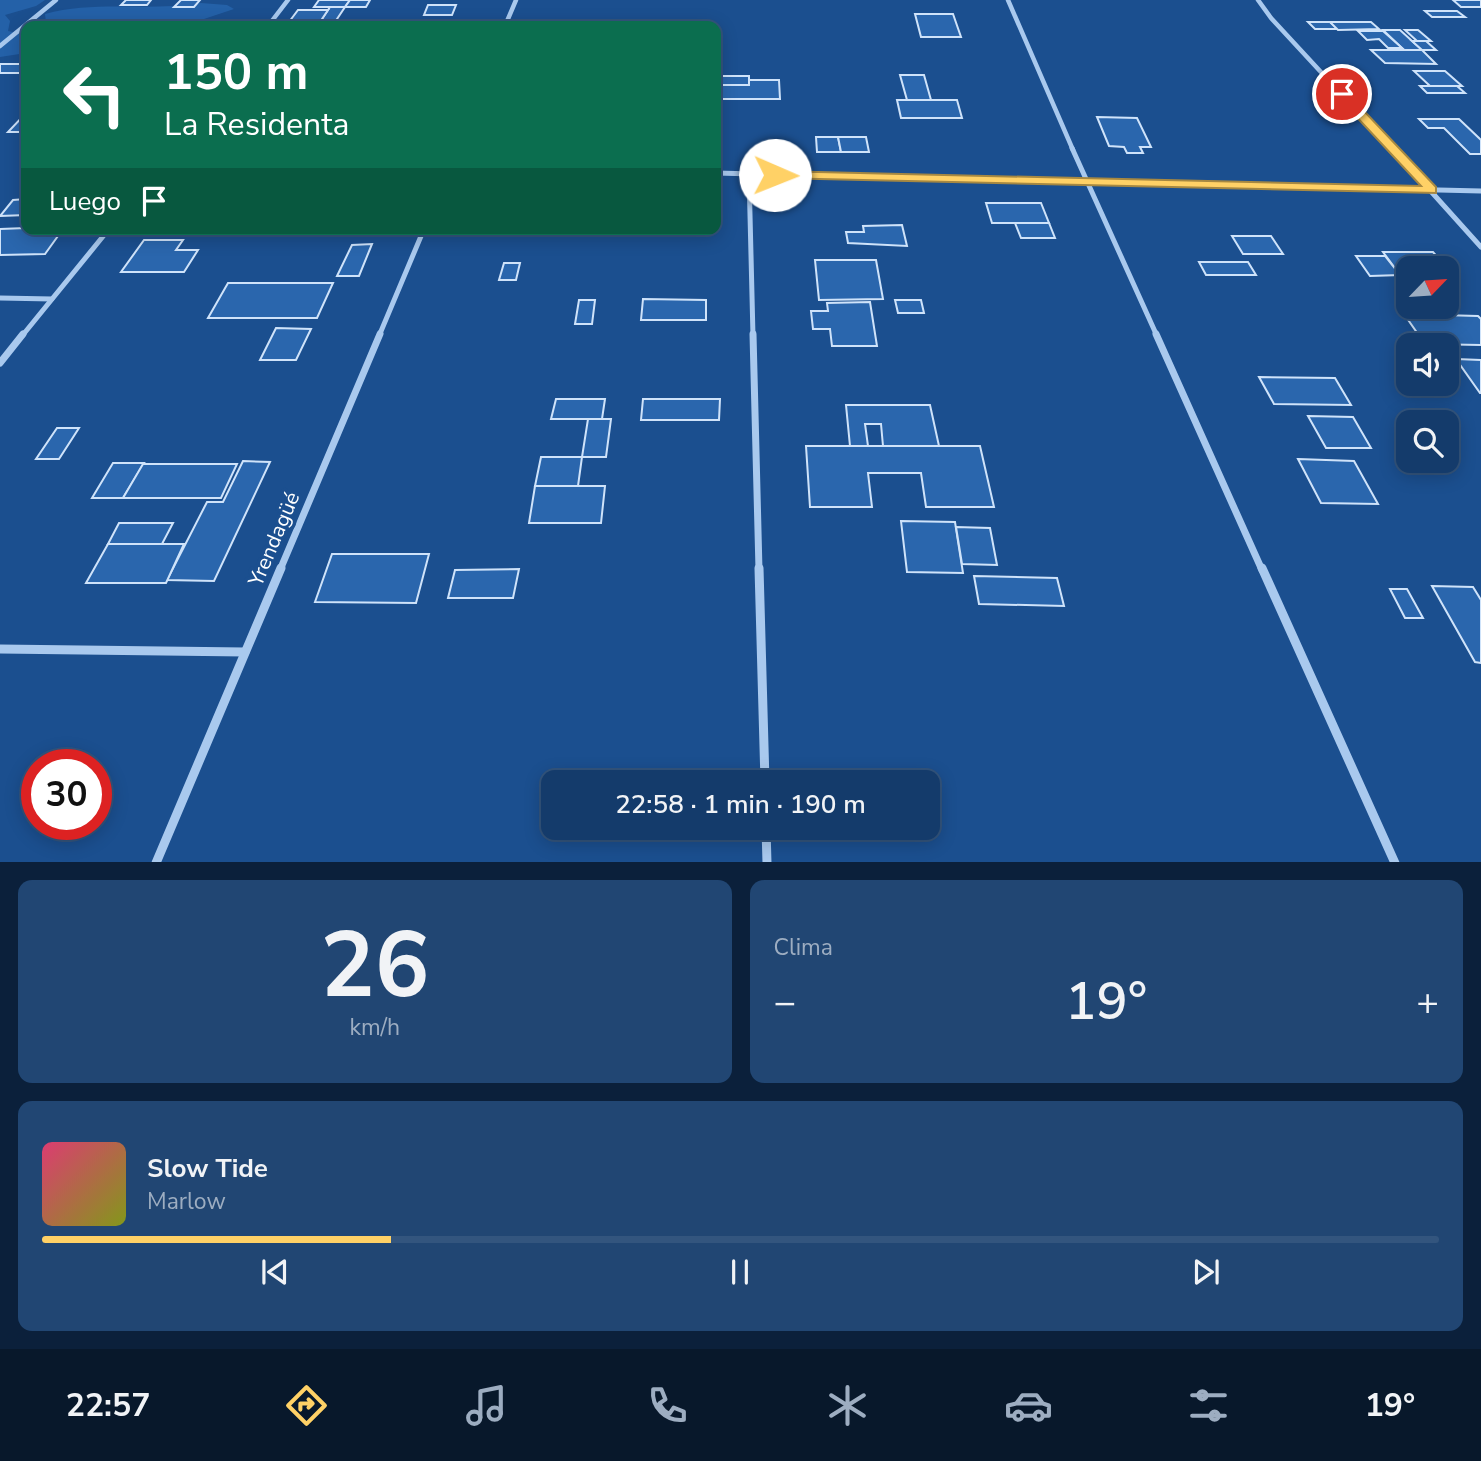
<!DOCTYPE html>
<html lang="es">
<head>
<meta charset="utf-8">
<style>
  :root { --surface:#143b6b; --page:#214673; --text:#f1f3f6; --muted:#9dadc1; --line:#33557e; --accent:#ffd166 }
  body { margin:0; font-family:"Nunito Sans",sans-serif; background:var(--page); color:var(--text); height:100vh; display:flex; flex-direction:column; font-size:26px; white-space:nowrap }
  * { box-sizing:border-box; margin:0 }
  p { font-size:23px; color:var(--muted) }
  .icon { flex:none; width:38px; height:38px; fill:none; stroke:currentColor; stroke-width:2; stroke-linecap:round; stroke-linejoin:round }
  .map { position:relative; height:862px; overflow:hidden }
  .panel { display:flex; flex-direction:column; gap:18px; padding:18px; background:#0b203b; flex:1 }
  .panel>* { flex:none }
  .guide { position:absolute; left:21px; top:21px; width:700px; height:214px; border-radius:14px; box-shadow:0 4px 18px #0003,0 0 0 2px var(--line); background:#0b6e4f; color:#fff; overflow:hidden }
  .needle { width:46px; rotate:65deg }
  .controls { position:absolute; left:1396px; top:256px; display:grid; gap:14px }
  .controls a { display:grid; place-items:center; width:63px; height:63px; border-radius:14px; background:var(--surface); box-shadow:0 4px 18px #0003,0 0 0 2px var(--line); font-size:35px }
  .speed { position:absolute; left:21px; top:749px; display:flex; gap:14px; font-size:35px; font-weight:700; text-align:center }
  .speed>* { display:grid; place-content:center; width:91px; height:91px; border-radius:50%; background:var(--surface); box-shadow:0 4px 18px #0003,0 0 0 2px var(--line); line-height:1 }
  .speed .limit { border:10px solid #d22; background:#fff; color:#111 }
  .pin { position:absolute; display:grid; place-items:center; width:60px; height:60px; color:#fff; margin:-30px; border:4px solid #fff; border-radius:50%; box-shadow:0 2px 7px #0007 }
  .me { position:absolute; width:77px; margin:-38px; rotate:91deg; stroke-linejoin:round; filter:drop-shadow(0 0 5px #0008) }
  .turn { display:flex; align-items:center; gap:24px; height:147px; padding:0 28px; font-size:32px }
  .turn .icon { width:91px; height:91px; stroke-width:2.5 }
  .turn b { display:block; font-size:49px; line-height:60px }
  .then { display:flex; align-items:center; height:66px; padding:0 28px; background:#0003; gap:14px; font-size:26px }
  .big { font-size:52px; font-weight:600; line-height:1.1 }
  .panel .tile { flex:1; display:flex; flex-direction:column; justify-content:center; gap:10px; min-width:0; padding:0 24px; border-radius:14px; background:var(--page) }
  .panel .dial { align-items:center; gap:0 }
  .dial b { font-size:91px; line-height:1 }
  .song { display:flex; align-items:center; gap:21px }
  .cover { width:84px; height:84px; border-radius:10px; background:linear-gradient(135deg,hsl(340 70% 55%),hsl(70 70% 35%)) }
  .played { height:7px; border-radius:4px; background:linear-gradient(90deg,var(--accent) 25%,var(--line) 25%) }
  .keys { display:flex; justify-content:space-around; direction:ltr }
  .heat { display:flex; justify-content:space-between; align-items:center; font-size:38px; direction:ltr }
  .panel .tiles { flex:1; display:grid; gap:18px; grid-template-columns:1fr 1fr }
  .tile:last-child { grid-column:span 2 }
  .trip { position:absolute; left:541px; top:770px; width:399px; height:70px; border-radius:14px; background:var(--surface); box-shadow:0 4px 18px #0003,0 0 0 2px var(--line); font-weight:600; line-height:70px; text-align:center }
  .dock { display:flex; height:112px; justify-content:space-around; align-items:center; background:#08182b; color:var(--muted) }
  .dock .icon { width:49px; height:49px }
  .dock .on { color:var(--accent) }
  .dock b { font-size:32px; color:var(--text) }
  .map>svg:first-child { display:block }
  .green { fill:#2461a8 }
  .building { fill:#2a66ad; stroke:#cfe3fa; stroke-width:2 }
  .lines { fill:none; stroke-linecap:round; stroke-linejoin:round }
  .minor-far3 { stroke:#a9c9ee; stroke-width:4.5 }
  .minor-far2 { stroke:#a9c9ee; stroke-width:5 }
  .minor-far1 { stroke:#a9c9ee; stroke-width:7 }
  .minor { stroke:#a9c9ee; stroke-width:9 }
  .route { fill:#ffd166; stroke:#a68842; stroke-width:2 }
  .labels { text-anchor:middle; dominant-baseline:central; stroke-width:7; stroke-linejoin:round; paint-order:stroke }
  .street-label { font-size:21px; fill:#fff; stroke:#1b4f8f }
</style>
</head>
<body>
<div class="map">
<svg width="1481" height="863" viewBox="0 0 1481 863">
  <rect width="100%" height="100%" fill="#1b4f8f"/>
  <g class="green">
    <path d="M0,0H45L36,6L5,15L10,21L8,31L26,35V53L0,57Z"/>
    <path d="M201,3L227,5L234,9L183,26H67L46,22L45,14C96,0 149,12 201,3Z"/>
  </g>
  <g class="building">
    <path d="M126,0H151L147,5H121Z"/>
    <path d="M181,0H200L194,7H174Z"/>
    <path d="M319,0H350L345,7H314Z"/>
    <path d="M350,0H370L366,7H345Z"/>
    <path d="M1453,0H1481V7H1461Z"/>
    <path d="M428,5H456L452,15H424Z"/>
    <path d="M330,7H345L335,22H320Z"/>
    <path d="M298,10H328L320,22H289Z"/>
    <path d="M1425,11H1457L1465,17H1432Z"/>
    <path d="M915,14H953L961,37H921Z"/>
    <path d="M1308,22H1330L1338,29H1315Z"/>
    <path d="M1330,22H1371L1379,29L1338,30Z"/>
    <path d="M1383,30H1400L1422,50H1404Z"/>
    <path d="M1405,30H1418L1431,41H1417Z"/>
    <path d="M1358,31H1383L1402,48H1388L1379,39L1367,40Z"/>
    <path d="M1412,41H1426L1436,50H1422Z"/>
    <path d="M1371,50H1422L1436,64L1385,63Z"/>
    <path d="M0,64H26V69L22,73H0Z"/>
    <path d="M1414,71H1445L1462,86H1430Z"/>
    <path d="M900,75H924L931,100H907Z"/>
    <rect x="716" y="76" width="33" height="9"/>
    <path d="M749,80H779L780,99H716V85H749Z"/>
    <path d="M1420,86H1457L1465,93H1427Z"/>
    <path d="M897,100H957L962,118H901Z"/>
    <path d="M26,113L24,132H8Z"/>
    <path d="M1097,117L1137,118L1151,147H1140L1143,153H1127L1124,147L1109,146Z"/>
    <path d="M1419,119H1459L1481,140V154H1470L1444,128H1428Z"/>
    <path d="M816,137H838L841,152H817Z"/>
    <path d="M838,137H866L869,152H841Z"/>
    <path d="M26,199V215L0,216L13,200Z"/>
    <path d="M986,203H1041L1049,223H992Z"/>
    <path d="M1015,223H1049L1055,238H1021Z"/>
    <path d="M902,225L907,246L848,243L846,232H864L863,226Z"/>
    <path d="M0,229L26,228L63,229L45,254L0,255Z"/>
    <path d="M217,229H251L248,234H214Z"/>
    <path d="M251,229H279L276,234H248Z"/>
    <path d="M287,229H319L316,235H284Z"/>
    <path d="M1232,236H1271L1283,254H1243Z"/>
    <path d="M144,240H183L176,250H198L184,272H121Z"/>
    <path d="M372,244L359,276H337L352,245Z"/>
    <path d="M1383,252H1433L1447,268H1409V275H1400Z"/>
    <path d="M1356,256H1385L1400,275L1370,276Z"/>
    <path d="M815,260H876L883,299L819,300Z"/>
    <path d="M1199,262H1248L1256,275H1206Z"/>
    <path d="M504,263H520L516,280H499Z"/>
    <path d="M228,283H333L317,318H208Z"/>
    <path d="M643,299L706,300V320H641Z"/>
    <path d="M579,300H595L592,324H575Z"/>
    <path d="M895,300H921L924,313H898Z"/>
    <path d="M870,302L877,346H832L830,329H813L811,311H828L827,303Z"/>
    <path d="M1404,314L1478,316L1481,319V345L1425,344Z"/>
    <path d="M276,328L311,329L296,360H260Z"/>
    <path d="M1456,359L1481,360V393H1480Z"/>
    <path d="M1259,377L1335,378L1351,405L1274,404Z"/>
    <path d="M556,399H605L602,419H551Z"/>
    <path d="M643,399H720L719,420H641Z"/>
    <path d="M846,405H930L939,446H883L881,424H865L868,446H850Z"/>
    <path d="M1308,416L1353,417L1371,448H1326Z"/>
    <path d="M588,419H611L606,457H582Z"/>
    <path d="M57,428H79L59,459H36Z"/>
    <path d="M806,446H980L994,507H926L921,473H868L872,507H810Z"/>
    <path d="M541,457H582L578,486H535Z"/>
    <path d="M1298,459L1354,461L1378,504L1321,503Z"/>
    <path d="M243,461L270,462L214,581L167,580L207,502H223Z"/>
    <path d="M113,463H144L123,498H92Z"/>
    <path d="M143,464H237L221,498H123Z"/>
    <path d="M535,486H605L601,523H529Z"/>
    <path d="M901,521L955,522L963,573L907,572Z"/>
    <path d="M119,523H173L162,544H108Z"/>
    <path d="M956,527L990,528L997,565L962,564Z"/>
    <path d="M108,544H184L166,583H86Z"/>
    <path d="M332,554H429L416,603L315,602Z"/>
    <path d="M519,569L513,598H448L455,570Z"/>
    <path d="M974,576L1057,578L1064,606L979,604Z"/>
    <path d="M1432,586L1473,587L1481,600V663L1475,662Z"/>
    <path d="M1390,589H1407L1423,618H1405Z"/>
  </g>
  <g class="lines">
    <g class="minor-far3">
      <path d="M1008,0L1073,150"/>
      <path d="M1258,0L1271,18L1393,150"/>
      <path d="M268,26L288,0"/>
      <path d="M505,26L516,0"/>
      <path d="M0,46L56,0"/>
    </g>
    <g class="minor-far2">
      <path d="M1072,148L1157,336"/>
      <path d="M1392,148L1481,247"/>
      <path d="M716,173L1481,191"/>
      <path d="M749,174L753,336"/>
      <path d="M0,298L52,299"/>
      <path d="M22,336L109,229"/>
      <path d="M379,336L424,229"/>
    </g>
    <g class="minor-far1">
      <path d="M753,334L759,570"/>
      <path d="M1156,334L1262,570"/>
      <path d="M0,363L23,334"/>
      <path d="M280,570L380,334"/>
    </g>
    <g class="minor">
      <path d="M759,568L765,782"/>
      <path d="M1262,568L1395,863"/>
      <path d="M0,649L245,652"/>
      <path d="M766,828L767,863"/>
      <path d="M156,863L281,568"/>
    </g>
  </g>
  <path class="route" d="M1338,92H1346L1436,187V193L775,178L769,175L775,171L1421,186L1338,97Z"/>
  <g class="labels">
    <g class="street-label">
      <text transform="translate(274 539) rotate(-67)">Yrendagüé</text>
    </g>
  </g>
</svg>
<div class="controls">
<a><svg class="needle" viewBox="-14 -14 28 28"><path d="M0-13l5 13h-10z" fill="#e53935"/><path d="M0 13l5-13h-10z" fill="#9dadc1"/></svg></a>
<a><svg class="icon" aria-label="sound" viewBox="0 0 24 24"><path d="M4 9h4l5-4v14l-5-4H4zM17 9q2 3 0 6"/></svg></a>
<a><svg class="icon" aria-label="search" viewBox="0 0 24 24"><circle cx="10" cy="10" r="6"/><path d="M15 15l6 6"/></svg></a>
</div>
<div class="speed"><div class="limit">30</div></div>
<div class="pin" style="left:1342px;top:94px;background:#d93025"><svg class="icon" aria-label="arrive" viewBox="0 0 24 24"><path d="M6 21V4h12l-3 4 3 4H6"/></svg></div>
<svg class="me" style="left:775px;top:175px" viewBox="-20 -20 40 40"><circle r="19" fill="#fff"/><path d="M0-13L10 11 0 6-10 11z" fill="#ffd166"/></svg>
<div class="trip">22:58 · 1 min · 190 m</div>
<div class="guide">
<div class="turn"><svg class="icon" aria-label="left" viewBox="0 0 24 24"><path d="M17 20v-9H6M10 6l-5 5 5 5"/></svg><div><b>150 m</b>La Residenta</div></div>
<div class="then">Luego<svg class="icon" aria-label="arrive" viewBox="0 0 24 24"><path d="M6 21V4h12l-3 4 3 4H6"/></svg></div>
</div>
</div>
<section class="panel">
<div class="tiles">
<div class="tile dial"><b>26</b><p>km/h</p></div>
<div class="tile"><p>Clima</p>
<div class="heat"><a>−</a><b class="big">19°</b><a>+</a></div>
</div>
<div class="tile">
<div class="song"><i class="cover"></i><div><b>Slow Tide</b><p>Marlow</p></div></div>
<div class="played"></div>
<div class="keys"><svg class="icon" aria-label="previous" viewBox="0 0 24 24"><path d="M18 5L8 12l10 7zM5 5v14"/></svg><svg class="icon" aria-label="pause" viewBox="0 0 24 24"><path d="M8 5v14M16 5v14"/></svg><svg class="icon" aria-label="next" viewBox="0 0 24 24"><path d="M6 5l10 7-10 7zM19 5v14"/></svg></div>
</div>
</div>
</section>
<nav class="dock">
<b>22:57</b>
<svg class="icon on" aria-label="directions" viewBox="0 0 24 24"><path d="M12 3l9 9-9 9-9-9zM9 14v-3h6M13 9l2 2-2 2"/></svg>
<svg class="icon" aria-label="music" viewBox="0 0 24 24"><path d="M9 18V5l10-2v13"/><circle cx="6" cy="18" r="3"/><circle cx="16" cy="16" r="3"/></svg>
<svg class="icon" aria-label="phone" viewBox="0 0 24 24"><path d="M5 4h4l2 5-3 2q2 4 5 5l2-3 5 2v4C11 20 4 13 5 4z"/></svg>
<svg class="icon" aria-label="climate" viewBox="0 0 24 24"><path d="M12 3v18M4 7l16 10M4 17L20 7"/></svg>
<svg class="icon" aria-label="car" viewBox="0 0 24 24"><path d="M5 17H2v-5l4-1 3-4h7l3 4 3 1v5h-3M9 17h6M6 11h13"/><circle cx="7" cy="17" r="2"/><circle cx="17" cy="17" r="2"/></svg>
<svg class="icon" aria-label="filters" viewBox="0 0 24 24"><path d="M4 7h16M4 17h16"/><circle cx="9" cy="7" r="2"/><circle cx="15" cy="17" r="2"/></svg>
<b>19°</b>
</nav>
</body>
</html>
